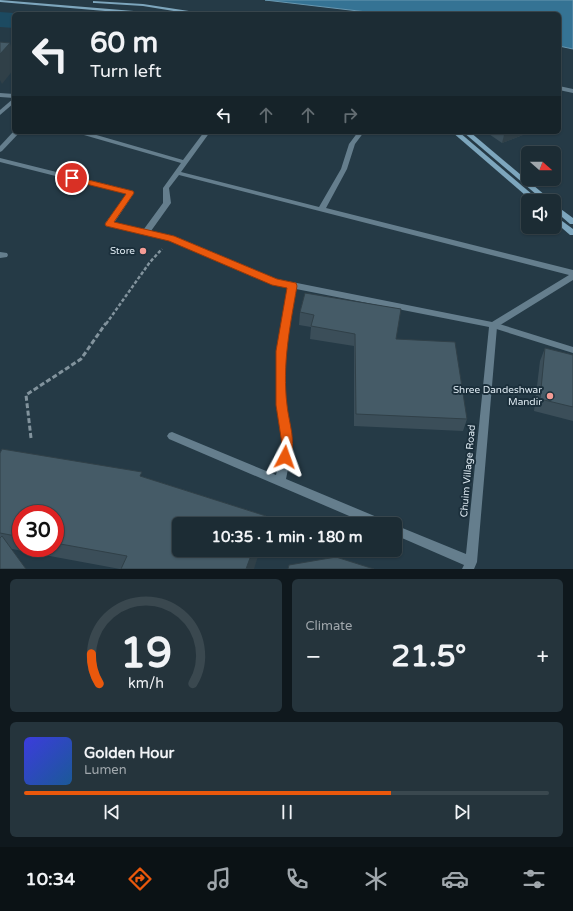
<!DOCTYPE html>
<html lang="en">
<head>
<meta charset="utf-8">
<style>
  :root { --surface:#1c2c34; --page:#25343c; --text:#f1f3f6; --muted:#a0a7ac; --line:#3a484f; --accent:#ea580c }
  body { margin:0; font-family:"Varela Round",sans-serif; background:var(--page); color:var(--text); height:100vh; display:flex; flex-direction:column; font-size:15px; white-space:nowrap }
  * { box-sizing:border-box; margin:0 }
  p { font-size:13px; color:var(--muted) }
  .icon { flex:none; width:22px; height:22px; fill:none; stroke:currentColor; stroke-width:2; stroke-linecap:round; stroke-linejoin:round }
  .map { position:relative; height:569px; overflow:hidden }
  .drawer { display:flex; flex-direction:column; gap:10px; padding:10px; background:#0f181d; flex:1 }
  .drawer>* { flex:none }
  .guide { position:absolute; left:12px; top:12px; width:549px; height:122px; border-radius:6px; box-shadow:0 1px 3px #0004,0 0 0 1px var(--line); background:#1c2c34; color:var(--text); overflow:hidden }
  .needle { width:26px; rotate:111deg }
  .controls { position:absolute; left:521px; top:146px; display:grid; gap:8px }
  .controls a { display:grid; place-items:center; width:40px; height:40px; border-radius:6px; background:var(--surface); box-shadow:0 1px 3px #0004,0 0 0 1px var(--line); font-size:20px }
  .speed { position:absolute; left:12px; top:505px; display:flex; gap:8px; font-size:20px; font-weight:700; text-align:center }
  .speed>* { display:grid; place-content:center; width:52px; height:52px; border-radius:50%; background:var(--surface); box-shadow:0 1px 3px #0004,0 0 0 1px var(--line); line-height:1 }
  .speed .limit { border:6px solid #d22; background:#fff; color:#111 }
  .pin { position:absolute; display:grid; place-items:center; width:34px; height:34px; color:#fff; margin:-17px; border:2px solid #fff; border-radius:50%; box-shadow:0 1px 4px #0007 }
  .me { position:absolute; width:44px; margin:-22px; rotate:4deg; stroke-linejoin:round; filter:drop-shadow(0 0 3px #0008) }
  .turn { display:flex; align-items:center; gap:14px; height:84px; padding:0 12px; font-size:18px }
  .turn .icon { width:52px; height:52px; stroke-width:2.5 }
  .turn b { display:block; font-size:28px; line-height:34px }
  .lanes { display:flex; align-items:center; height:38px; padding:0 12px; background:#0003; justify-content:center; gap:20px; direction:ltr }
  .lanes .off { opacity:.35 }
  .big { font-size:30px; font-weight:700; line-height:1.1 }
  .drawer .card { flex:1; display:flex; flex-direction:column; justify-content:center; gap:6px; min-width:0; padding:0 14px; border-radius:6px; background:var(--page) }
  .drawer .dial { align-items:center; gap:0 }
  .dial svg { height:104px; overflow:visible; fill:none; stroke:var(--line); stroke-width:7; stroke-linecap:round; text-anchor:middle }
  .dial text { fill:var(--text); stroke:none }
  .song { display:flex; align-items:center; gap:12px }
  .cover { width:48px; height:48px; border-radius:6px; background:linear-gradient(135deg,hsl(240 70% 55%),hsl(210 70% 35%)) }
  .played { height:4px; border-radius:2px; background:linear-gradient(90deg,var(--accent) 70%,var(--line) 70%) }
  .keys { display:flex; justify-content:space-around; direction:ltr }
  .heat { display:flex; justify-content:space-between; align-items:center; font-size:22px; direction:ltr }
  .drawer .tiles { flex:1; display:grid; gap:10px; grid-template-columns:1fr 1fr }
  .card:last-child { grid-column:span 2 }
  .trip { position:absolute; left:172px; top:517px; width:230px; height:40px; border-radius:6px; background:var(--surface); box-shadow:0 1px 3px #0004,0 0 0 1px var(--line); font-weight:700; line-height:40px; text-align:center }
  .dock { display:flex; height:64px; justify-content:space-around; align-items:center; background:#0b1215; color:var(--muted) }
  .dock .icon { width:28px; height:28px }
  .dock .selected { color:var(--accent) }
  .dock b { font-size:18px; color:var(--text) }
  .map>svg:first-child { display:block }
  .green { fill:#1c4a61 }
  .water { fill:#357394; stroke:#6897b0 }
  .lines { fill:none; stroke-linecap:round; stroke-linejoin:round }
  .path-far1 { stroke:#82939d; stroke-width:2.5; stroke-dasharray:3.5 2; stroke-linecap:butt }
  .path { stroke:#82939d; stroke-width:3; stroke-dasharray:5 2.5; stroke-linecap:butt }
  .pedestrian { fill:#657e8d; fill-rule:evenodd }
  .minor { fill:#657e8d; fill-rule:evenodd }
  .secondary { fill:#7da6bd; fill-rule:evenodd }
  .wall { fill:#3b4e59; fill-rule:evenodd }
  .shaded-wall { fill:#304048 }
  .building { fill:#455b67; stroke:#304048 }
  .route { fill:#ea580c; stroke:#983908 }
  .poi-dot { fill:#f59c95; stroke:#1b2f3b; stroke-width:1.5 }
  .labels { text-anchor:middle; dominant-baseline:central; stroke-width:4; stroke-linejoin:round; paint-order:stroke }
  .poi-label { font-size:10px; fill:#deeaf2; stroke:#1b2f3b; text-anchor:end }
  .street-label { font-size:10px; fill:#deeaf2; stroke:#1b2f3b }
</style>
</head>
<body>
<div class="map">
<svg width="573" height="569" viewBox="0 0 573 569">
  <rect width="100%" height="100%" fill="#253a46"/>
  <path class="green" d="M0,12L27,14H14V28L0,27Z"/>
  <path class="water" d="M265,0H573V49L559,46V14H384Z"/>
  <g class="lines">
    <path class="path-far1" d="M106,324L150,262L162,249"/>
    <path class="path" d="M31,438L26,395L81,359L106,323"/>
    <path class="pedestrian" d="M493,322L573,347V353L490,327L489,325L490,323Z"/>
    <g class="minor">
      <path d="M559,86L573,89V93L559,90Z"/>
      <path d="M0,93L14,94V98L0,97Z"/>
      <path d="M14,98V103L0,115V110Z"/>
      <path d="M14,131L20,132L2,151L0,152V146Z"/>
      <path d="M76,132H86L183,160L204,132H210L181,172L319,207L341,169L349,144L358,132H364L355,144L347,169L326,208L573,270V280L497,327L477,562L474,569H462L464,565L395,535V525L466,554L489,327L296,289L285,351L286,405L293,444L286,479L384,520L385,524H368L169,439L167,436L169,433L172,432L276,475L283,444L276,405L277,351L288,287L272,284L169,240L106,226L105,224L106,222L127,194L0,162V158L133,191L134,193L114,223L144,229L163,203V188L181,163L77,133ZM179,175L569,275L492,322L277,279L174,236L151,231L171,203L169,188Z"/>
      <path d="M0,252L7,253L8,255L7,257L0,258Z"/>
    </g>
    <g class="secondary">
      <path d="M0,0L158,13L160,14H140L0,2Z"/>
      <path d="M93,1L143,4L202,13L204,14H192L143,6L95,3H93Z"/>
      <path d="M452,132H459L540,201H532Z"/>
      <path d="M463,132H470L552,201H544Z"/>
      <path d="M554,204L573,218V224H570L554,210Z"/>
      <path d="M554,215L573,229V235H570L554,221Z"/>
    </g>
  </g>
  <g class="wall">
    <path d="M486,132H528V133L502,143Z"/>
    <path d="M305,293L396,339L467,419L463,431L354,426V346L310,339L311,327L299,325L300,312Z"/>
    <path d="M545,348L573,355V421L534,411L540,361Z"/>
    <path d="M0,453L143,477L266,516V524H179L254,569H120L12,549L0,569ZM21,514H55V548H21Z"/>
  </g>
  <g class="shaded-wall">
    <path d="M10,43L14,56V69L2,84L0,80V54Z"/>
    <path d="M511,132H528V133L502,143L504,135Z"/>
    <path d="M266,516V524H263Z"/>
    <path d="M253,550H260L254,569H246Z"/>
  </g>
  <g class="building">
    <path d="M0,42L10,43L0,54Z"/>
    <path d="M500,132H511L504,135Z"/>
    <path d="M305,293L401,309L396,339L455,342L467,419L356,414L355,334L311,326L314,315L300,312Z"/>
    <path d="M545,348L573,355V407L540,399Z"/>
    <path d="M2,449L142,472L140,476L266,516L263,524H179V550H253L246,569H121L127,556L55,543V514H21V537L0,533V453Z"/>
    <path d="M2,536L26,569H0V538Z"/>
    <path d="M336,557L374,569H288L289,565Z"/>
  </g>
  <path class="route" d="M72,176L133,191L134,193L114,222L174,236L277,279L296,283L297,286C290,326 282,365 287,405C289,424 297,443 289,460L285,462L281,460L279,457L282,444L276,405V351L287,288L272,285L169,241L106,226L105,224L126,194L70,180L69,178Z"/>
  <g class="poi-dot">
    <circle cx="143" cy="251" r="4"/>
    <circle cx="550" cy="396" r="4"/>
  </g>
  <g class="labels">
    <g class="poi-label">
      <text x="135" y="251">Store</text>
      <text x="542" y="390">Shree Dandeshwar<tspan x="542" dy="12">Mandir</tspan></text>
    </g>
    <g class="street-label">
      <text transform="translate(468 471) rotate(-85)">Chuim Village Road</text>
    </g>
  </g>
</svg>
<div class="controls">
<a><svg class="needle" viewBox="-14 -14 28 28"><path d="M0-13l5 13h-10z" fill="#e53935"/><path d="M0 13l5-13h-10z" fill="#a0a7ac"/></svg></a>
<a><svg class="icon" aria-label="sound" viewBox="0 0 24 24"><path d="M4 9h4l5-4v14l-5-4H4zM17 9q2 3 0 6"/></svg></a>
</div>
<div class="speed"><div class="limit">30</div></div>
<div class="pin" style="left:72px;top:178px;background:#d93025"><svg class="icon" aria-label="arrive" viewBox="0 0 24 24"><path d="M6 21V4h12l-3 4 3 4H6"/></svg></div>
<svg class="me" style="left:285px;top:457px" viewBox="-20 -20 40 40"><path d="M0-17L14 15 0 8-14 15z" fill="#ea580c" stroke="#fff" stroke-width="4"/></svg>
<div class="trip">10:35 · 1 min · 180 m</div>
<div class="guide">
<div class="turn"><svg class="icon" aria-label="left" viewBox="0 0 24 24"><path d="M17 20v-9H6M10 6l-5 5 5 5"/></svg><div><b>60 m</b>Turn left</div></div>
<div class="lanes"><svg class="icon" aria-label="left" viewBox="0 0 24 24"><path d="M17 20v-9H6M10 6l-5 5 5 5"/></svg><svg class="icon off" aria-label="ahead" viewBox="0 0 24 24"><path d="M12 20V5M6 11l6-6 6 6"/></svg><svg class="icon off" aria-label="ahead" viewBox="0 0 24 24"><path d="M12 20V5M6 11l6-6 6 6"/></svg><svg class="icon off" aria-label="right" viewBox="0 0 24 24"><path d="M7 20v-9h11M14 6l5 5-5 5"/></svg></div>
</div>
</div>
<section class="drawer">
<div class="tiles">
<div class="card dial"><svg viewBox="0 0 100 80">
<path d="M14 69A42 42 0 1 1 86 69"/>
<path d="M14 69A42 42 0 0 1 8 46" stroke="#ea580c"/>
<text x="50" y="56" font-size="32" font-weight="700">19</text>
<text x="50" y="72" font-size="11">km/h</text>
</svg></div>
<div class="card"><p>Climate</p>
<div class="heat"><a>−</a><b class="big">21.5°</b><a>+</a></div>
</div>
<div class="card">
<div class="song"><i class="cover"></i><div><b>Golden Hour</b><p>Lumen</p></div></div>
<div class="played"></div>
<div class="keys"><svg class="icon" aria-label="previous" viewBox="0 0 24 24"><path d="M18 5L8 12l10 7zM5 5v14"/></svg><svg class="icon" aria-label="pause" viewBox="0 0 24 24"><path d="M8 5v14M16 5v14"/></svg><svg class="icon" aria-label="next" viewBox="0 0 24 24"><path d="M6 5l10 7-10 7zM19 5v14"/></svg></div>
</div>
</div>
</section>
<nav class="dock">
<b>10:34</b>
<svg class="icon selected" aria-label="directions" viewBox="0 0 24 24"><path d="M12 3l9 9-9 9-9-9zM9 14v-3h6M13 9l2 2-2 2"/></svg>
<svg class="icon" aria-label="music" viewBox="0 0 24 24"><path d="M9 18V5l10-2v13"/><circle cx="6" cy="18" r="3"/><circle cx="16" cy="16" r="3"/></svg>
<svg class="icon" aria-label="phone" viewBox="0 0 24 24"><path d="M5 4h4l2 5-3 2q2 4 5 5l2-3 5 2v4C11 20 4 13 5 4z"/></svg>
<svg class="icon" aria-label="climate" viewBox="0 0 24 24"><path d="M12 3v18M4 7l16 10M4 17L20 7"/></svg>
<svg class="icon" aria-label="car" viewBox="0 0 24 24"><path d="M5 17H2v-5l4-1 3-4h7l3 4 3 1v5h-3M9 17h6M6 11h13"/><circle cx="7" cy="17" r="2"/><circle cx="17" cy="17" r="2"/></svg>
<svg class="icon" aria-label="filters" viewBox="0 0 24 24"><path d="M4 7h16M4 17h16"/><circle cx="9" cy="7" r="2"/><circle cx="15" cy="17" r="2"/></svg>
</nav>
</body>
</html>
